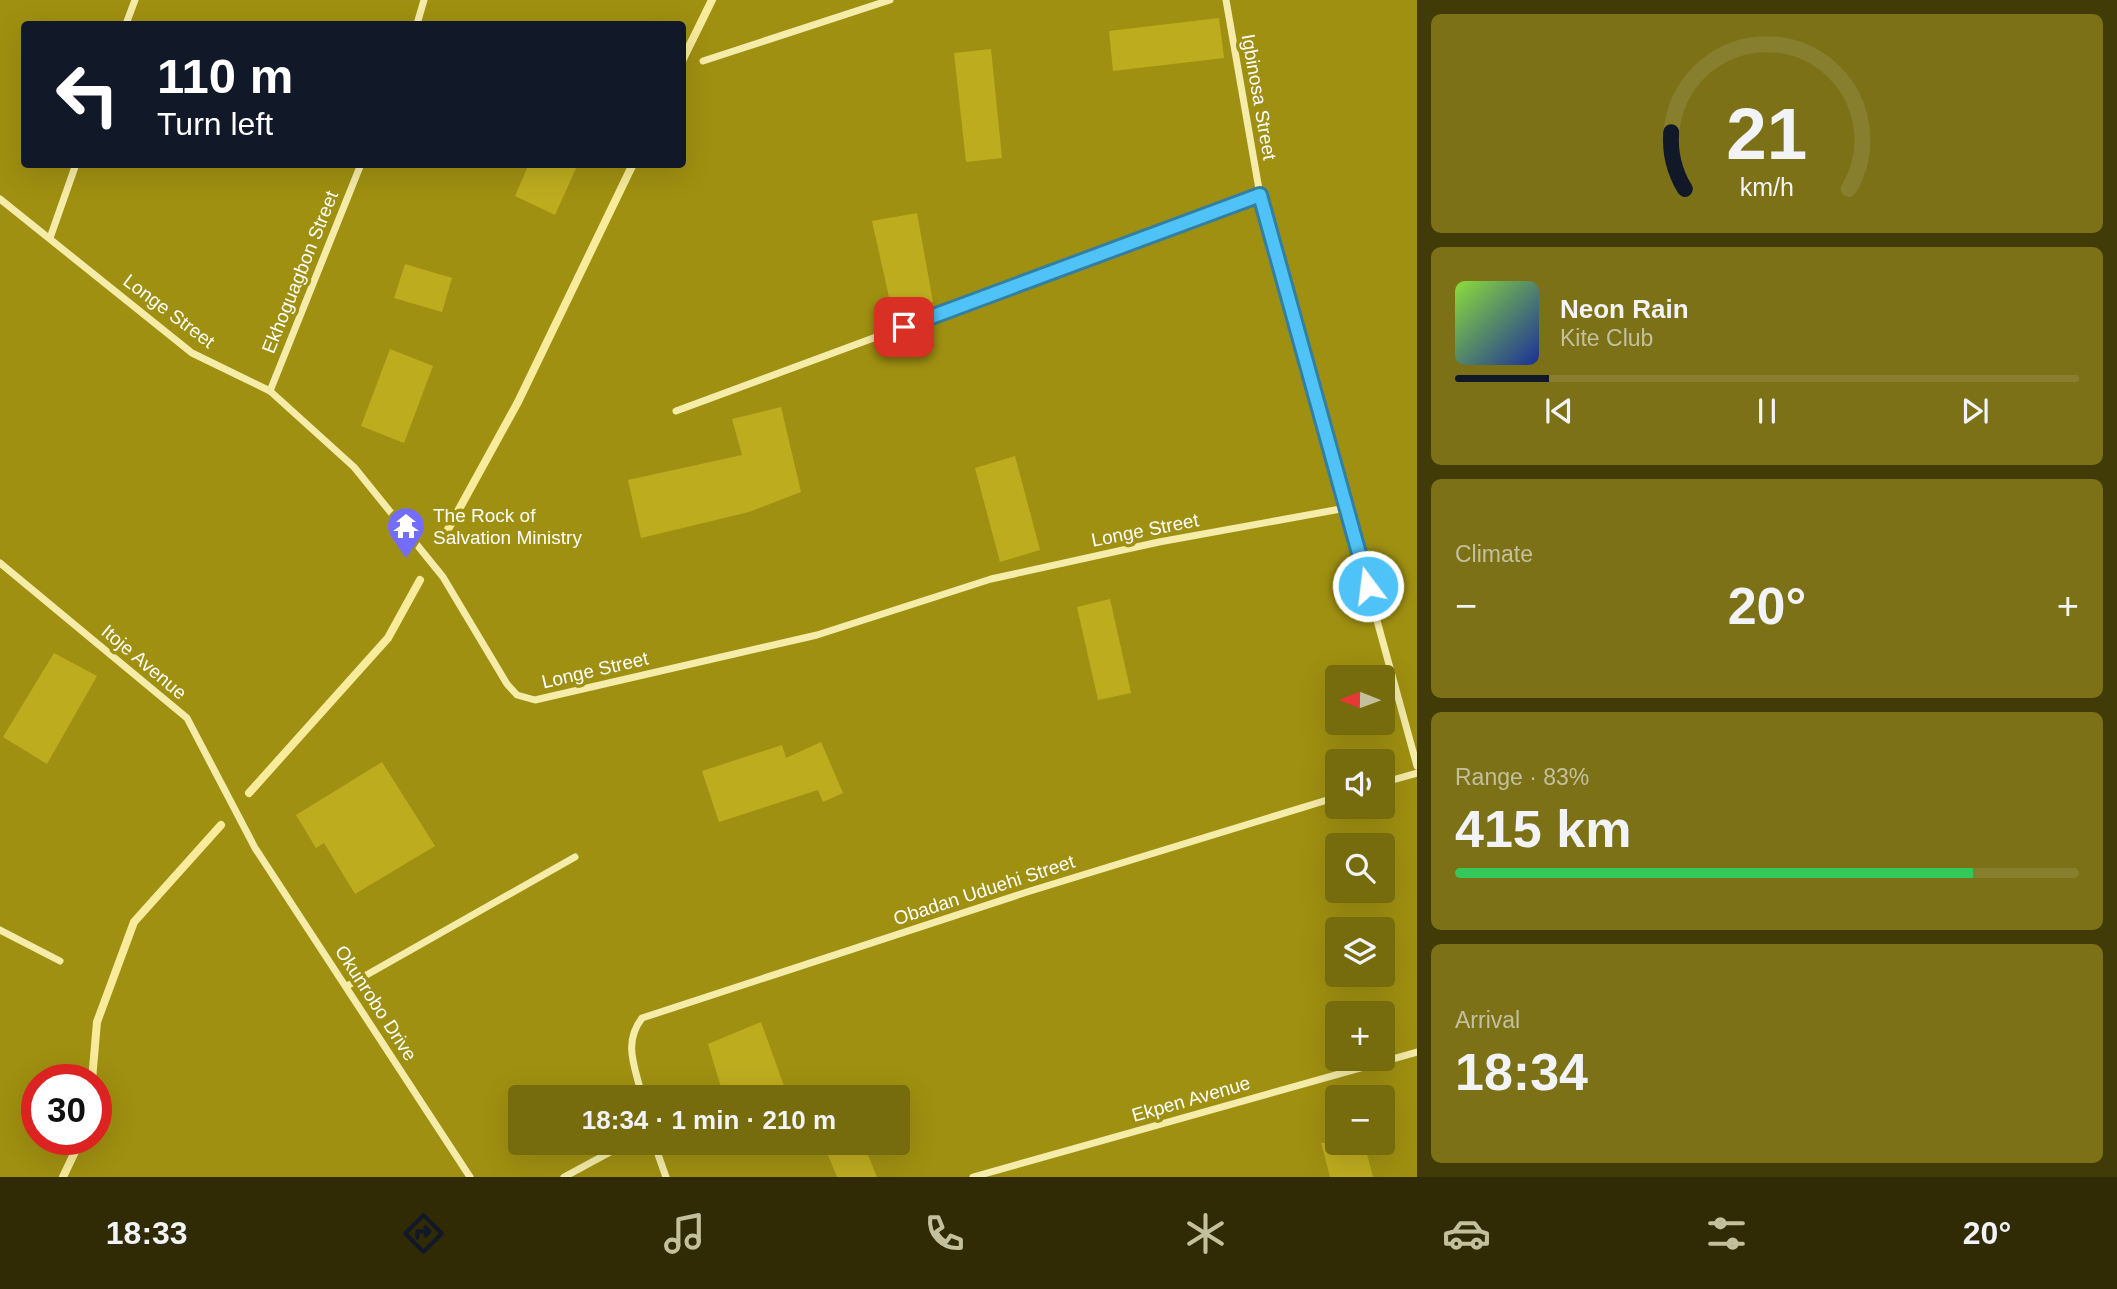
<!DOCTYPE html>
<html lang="en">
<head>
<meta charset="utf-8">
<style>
  :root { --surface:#776c0d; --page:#7c7116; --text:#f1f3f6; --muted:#c3c09d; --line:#887f2e; --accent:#111827 }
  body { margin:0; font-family:Arial,sans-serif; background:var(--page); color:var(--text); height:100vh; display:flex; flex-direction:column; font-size:26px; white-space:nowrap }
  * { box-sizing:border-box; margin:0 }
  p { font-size:23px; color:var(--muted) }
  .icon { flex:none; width:38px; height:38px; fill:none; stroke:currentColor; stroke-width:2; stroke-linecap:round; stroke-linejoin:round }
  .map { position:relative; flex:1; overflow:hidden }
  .panel { display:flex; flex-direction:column; gap:14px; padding:14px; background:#413b07; width:700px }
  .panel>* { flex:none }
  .guide { position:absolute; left:21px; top:21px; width:665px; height:147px; border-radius:7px; box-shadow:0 7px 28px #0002; background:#111827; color:#fff; overflow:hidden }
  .needle { width:46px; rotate:271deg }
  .controls { position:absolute; left:1325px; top:665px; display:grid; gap:14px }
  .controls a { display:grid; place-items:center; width:70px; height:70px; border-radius:7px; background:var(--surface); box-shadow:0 7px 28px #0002; font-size:35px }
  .speed { position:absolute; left:21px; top:1064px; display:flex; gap:14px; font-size:35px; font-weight:700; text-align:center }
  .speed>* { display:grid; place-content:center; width:91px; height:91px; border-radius:50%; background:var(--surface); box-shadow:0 7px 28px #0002; line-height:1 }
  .speed .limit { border:10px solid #d22; background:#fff; color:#111 }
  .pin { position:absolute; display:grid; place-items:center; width:60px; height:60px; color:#fff; margin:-30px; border-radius:14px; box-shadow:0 4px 10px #0006 }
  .me { position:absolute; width:77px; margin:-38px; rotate:345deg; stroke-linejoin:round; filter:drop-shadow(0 0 5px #0008) }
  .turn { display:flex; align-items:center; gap:24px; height:147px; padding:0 21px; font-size:32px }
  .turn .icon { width:91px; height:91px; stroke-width:2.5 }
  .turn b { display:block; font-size:49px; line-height:60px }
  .big { font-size:52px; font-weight:800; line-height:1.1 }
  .panel .card { flex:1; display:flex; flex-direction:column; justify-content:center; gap:10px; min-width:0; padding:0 24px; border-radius:10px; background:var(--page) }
  .panel .dial { align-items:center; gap:0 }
  .dial svg { height:182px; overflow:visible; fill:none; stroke:var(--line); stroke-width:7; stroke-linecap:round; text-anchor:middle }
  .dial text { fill:var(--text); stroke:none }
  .song { display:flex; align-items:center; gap:21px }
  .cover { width:84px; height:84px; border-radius:10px; background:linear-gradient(135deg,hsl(90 70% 55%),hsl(230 70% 35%)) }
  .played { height:7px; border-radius:4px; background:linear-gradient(90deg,var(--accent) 15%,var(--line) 15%) }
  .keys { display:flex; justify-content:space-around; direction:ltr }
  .heat { display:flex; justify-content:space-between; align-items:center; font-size:38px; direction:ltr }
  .charge { height:10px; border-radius:5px; background:linear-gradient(90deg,#34c759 83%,var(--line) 0) }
  .trip { position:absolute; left:508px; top:1085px; width:402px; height:70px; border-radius:7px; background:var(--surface); box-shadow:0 7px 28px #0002; font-weight:800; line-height:70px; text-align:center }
  .tab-bar { display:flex; height:112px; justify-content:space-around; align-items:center; background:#302b05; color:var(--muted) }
  .tab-bar .icon { width:49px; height:49px }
  .tab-bar .current { color:var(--accent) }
  .tab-bar b { font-size:32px; color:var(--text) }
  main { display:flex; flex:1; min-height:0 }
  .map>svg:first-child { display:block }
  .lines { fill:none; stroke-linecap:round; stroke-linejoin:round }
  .stream { stroke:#f8eb9b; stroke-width:8 }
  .building { fill:#beac1f }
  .street { stroke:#f5eca9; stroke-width:7 }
  .route-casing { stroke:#337fa1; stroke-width:18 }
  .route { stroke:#4fc3f7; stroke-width:12 }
  .labels { text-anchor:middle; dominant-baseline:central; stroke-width:7; stroke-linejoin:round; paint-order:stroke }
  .street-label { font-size:19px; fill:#fff; stroke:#9f9011 }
  .poi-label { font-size:19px; fill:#fff; stroke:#9f9011; text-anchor:start }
</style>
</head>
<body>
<main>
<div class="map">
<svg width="1417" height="1177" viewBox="0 0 1417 1177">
  <rect width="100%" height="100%" fill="#9f9011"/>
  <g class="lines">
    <g class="stream">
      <path d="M682,61L712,0"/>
      <path d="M441,542L518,402L633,164"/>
      <path d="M249,793L388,638L420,580"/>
      <path d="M92,1080L97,1022L134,922L221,825"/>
      <path d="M63,1177L81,1139"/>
    </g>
  </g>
  <g class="building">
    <path d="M1219,18L1224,58L1113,71L1109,31Z"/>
    <path d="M991,49L1002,158L966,162L954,53Z"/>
    <path d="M529,164H578L555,215L515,196Z"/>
    <path d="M917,213L933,302L893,315L872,221Z"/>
    <path d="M405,264L452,278L442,312L394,298Z"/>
    <path d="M390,349L433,366L404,443L361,426Z"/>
    <path d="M781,407L801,492L749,512L641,538L628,480L742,455L732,419Z"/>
    <path d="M1015,456L1040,550L1000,562L975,468Z"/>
    <path d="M1110,599L1131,693L1098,700L1077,607Z"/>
    <path d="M54,653L97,676L47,764L3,737Z"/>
    <path d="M821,742L843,793L823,802L818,790L719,822L702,771L782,745L786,758Z"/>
    <path d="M382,762L435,846L355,894L324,843L316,848L296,815Z"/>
    <path d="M761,1022L788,1097H724L708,1044Z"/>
    <path d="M823,1143H863L877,1177H837Z"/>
    <path d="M1321,1143H1364L1373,1177H1330Z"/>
  </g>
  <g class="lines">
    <g class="street">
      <path d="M1226,0L1260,195L1417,766"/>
      <path d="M126,24L135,0"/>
      <path d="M417,24L424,0"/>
      <path d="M703,61L890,0"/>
      <path d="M0,199L192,353L270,391L354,467L443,577L507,684L517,695L535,700L817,635L991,579L1159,542L1346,508"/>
      <path d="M50,238L76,164"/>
      <path d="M270,391L361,164"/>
      <path d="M676,411L1260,195"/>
      <path d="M0,563L187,718L255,848L470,1177"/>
      <path d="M1382,783L1417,773"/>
      <path d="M0,930L60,961"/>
      <path d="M347,986L575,857"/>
      <path d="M642,1097C636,1068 622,1044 642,1018L1027,892L1337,797"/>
      <path d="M654,1143L666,1177"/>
      <path d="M564,1177L627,1143"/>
      <path d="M973,1177L1417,1052"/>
    </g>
  </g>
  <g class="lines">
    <defs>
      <path id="route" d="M904,327L1260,195L1368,586"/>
    </defs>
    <use href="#route" class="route-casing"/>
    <use href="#route" class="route"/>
  </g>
  <defs>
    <symbol id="temple-pin" viewBox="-11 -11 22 30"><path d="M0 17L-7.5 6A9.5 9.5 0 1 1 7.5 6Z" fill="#736dff" stroke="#9f9011"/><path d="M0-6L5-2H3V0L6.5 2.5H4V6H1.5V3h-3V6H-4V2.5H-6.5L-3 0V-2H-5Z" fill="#fff"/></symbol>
  </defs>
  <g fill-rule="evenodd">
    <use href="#temple-pin" x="384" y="504" width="44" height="60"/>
  </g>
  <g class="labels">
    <g class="street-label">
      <text transform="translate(1259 97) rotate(80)">Igbinosa Street</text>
      <text transform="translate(300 272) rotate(-68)">Ekhoguagbon Street</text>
      <text transform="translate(169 311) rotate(37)">Longe Street</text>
      <text transform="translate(1145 530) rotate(-11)">Longe Street</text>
      <text transform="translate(144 662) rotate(40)">Itoje Avenue</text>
      <text transform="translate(595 670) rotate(-13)">Longe Street</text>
      <text transform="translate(984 890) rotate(-18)">Obadan Uduehi Street</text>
      <text transform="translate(376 1003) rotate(57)">Okunrobo Drive</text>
      <text transform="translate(1191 1099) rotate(-16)">Ekpen Avenue</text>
    </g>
    <g class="poi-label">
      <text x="433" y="515">The Rock of<tspan x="433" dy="22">Salvation Ministry</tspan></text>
    </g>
  </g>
</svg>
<div class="controls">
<a><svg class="needle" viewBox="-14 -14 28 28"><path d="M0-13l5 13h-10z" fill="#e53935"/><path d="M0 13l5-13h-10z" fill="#c3c09d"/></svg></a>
<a><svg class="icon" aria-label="sound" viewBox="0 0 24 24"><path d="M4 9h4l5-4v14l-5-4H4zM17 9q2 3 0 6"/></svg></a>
<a><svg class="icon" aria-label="search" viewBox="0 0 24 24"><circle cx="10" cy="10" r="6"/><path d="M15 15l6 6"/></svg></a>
<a><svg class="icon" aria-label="layers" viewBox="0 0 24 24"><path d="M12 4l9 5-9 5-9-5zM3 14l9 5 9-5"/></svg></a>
<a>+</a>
<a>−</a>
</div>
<div class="speed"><div class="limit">30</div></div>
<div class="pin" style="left:904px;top:327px;background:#d93025"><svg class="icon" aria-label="arrive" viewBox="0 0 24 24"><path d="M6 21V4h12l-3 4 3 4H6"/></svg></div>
<svg class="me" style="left:1368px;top:586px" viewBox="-20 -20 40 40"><circle r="17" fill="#4fc3f7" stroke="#fff" stroke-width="3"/><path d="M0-11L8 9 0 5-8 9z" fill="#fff"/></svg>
<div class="trip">18:34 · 1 min · 210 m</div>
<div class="guide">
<div class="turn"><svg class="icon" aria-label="left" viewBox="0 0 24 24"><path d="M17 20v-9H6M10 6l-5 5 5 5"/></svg><div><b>110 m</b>Turn left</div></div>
</div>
</div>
<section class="panel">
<div class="card dial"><svg viewBox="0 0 100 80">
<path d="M14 69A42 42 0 1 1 86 69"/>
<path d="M14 69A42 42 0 0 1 8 44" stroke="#111827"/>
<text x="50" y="56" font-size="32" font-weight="700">21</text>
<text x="50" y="72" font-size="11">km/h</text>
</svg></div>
<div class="card">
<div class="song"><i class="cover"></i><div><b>Neon Rain</b><p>Kite Club</p></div></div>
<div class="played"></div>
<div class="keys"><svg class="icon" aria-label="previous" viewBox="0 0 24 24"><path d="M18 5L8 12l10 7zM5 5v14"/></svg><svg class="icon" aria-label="pause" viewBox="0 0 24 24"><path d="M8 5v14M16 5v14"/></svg><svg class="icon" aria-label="next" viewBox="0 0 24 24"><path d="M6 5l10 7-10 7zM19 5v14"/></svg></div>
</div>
<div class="card"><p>Climate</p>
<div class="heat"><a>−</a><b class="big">20°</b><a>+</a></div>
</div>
<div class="card"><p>Range · 83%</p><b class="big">415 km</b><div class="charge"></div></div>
<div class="card"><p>Arrival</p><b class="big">18:34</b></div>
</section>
</main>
<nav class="tab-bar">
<b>18:33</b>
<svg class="icon current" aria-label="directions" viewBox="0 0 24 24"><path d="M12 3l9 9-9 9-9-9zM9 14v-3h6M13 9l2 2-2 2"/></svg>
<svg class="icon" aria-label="music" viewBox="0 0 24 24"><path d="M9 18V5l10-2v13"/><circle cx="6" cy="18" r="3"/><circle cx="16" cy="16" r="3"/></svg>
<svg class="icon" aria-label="phone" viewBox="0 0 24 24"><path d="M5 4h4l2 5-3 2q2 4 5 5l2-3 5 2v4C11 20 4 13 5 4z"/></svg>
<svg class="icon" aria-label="climate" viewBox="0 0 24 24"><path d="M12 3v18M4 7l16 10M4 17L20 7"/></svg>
<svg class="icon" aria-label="car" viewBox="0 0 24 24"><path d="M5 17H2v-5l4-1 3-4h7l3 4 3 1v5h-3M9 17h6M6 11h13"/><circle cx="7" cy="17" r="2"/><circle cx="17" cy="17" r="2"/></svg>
<svg class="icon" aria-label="filters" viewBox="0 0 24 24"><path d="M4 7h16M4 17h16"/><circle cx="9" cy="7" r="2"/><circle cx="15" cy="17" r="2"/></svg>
<b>20°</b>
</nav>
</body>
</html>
